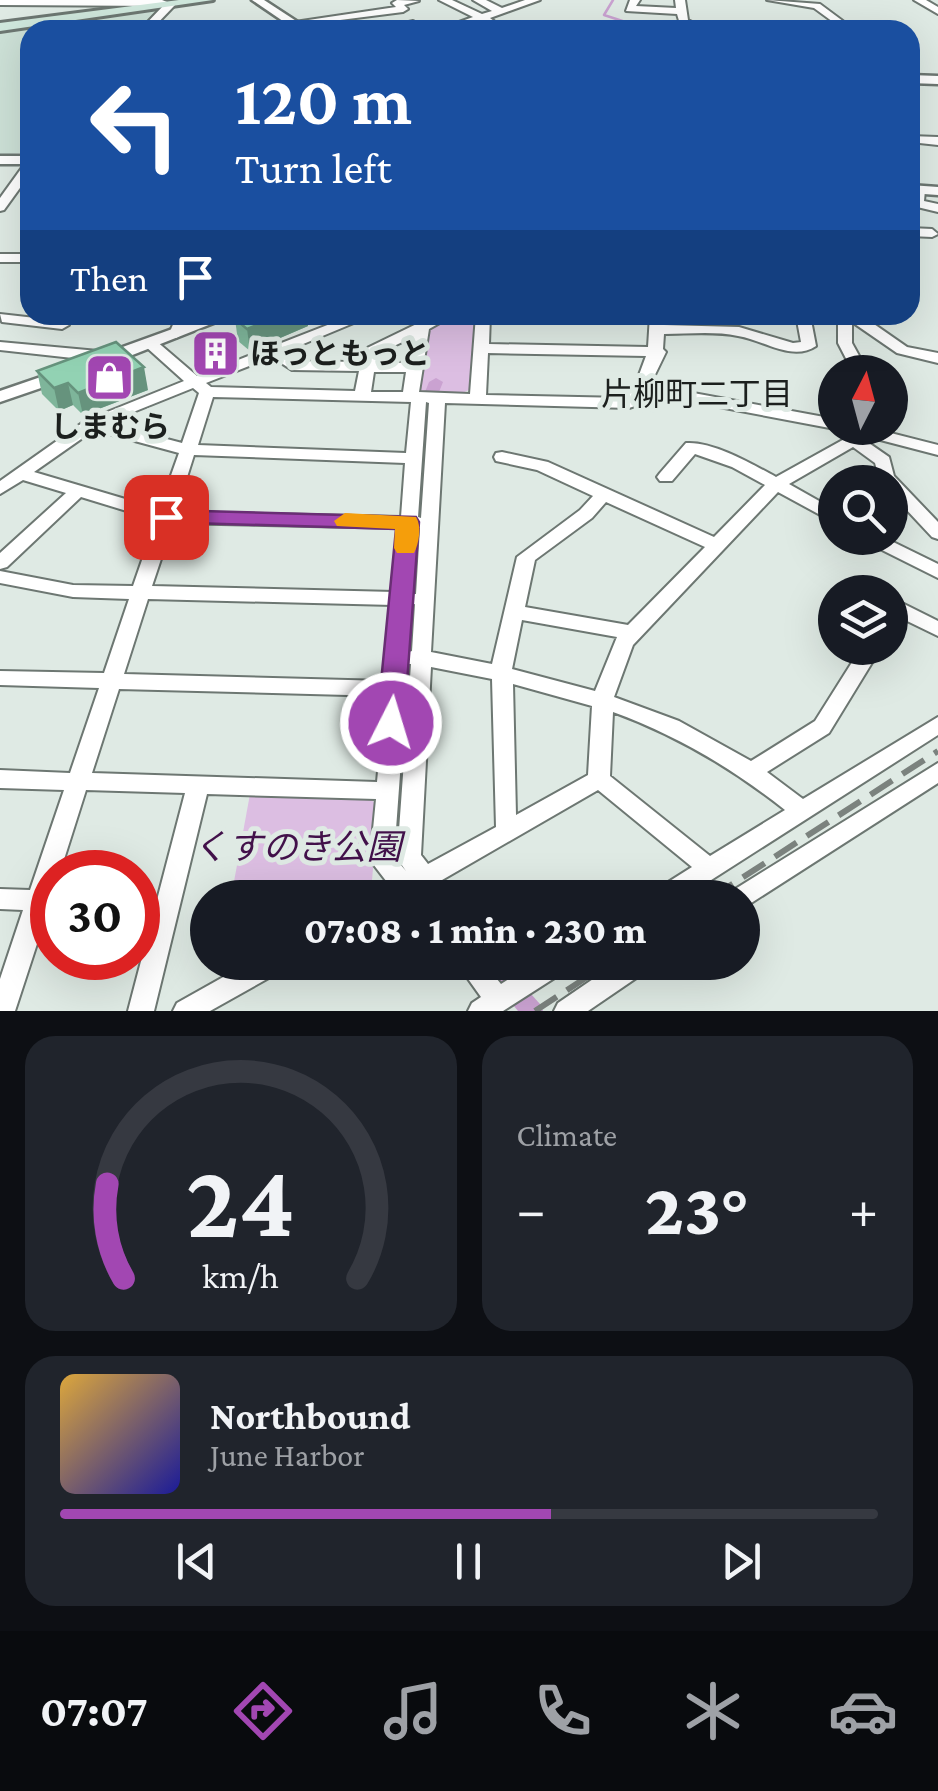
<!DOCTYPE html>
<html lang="en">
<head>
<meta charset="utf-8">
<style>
  :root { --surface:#171b24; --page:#20242c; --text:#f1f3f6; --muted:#9ea1a6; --line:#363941; --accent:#a247b2 }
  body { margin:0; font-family:"Crimson Pro","Noto Sans JP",serif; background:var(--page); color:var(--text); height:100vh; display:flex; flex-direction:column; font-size:38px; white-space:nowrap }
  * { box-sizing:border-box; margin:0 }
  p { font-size:32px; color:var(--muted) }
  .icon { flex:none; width:55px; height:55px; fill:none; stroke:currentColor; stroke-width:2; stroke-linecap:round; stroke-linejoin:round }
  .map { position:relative; height:1011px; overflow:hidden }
  .details { display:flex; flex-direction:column; gap:25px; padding:25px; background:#0d0f14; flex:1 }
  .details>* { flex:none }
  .top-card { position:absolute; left:20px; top:20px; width:900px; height:305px; border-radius:30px; box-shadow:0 10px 40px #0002; background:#1a4fa0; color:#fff; overflow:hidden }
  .needle { width:65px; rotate:6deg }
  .buttons { position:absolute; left:818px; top:355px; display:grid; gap:20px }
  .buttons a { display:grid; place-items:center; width:90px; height:90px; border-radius:50%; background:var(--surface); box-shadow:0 10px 40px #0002; font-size:50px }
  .speed { position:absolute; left:30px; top:850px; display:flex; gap:20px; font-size:50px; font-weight:700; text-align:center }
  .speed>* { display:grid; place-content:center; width:130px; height:130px; border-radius:50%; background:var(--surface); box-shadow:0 10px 40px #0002; line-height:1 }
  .speed .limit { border:15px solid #d22; background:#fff; color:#111 }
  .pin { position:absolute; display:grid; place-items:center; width:85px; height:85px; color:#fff; margin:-42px; border-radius:20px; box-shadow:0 5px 15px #0006 }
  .me { position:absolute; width:110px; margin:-55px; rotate:5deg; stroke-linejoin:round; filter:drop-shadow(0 0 8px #0008) }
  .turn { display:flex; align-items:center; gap:35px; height:210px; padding:0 50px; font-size:45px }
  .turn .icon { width:130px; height:130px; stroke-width:2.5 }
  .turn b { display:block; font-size:70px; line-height:85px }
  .then { display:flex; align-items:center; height:95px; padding:0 50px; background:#0003; gap:20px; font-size:38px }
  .big { font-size:75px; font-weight:800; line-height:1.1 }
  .details .widget { flex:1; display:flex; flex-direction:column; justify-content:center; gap:15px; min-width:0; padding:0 35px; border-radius:30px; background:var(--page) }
  .details .dial { align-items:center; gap:0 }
  .dial svg { height:260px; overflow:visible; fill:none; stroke:var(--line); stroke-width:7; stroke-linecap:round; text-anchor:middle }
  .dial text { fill:var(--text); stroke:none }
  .song { display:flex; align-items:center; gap:30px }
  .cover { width:120px; height:120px; border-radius:15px; background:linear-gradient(135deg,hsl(40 70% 55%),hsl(240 70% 35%)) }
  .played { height:10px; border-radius:5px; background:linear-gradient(90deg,var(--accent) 60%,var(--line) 60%) }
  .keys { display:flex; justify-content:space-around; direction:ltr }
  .heat { display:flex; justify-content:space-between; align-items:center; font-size:55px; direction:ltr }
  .details .tiles { flex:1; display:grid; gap:25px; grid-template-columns:1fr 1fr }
  .widget:last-child { grid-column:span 2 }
  .trip { position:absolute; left:190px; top:880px; width:570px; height:100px; border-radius:50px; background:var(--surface); box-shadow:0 10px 40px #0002; font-weight:800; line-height:100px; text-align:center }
  .menu { display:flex; height:160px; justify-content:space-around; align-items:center; background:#090b0e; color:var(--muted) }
  .menu .icon { width:70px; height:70px }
  .menu .active { color:var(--accent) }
  .menu b { font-size:45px; color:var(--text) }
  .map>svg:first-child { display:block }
  .built { fill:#cde1d7 }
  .green { fill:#dcbee2 }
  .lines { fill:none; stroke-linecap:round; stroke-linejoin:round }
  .stream { stroke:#caa2d1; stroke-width:2.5 }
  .canal { fill:#caa2d1; fill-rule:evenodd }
  .minor-casing { stroke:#6d7772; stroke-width:4 }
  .tertiary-casing { stroke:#6d7772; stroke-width:5 }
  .secondary-casing { stroke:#6d7772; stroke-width:6 }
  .minor { fill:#fff; fill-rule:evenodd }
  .tertiary { fill:#fff; fill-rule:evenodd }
  .secondary { fill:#d0e8dd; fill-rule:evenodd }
  .rail { stroke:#7b827e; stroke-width:6; stroke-dasharray:26 12; stroke-linecap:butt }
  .wall { fill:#7eb59a }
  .shaded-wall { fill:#66937d }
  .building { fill:#92d2b3; stroke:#66937d; stroke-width:2.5 }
  .route { fill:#a247b2; stroke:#692e74; stroke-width:2.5 }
  .slow { fill:#f59e0b }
  .labels { text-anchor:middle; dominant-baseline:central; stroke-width:10; stroke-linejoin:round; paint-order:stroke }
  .poi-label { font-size:30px; font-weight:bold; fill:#1c201e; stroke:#dfeae4; text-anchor:start }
  .neighbourhood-label { font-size:32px; fill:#1c201e; stroke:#dfeae4 }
  .near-park-label { font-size:35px; font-style:italic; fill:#42114a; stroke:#dfeae4 }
</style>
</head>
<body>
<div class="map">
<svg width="938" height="1011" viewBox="0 0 938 1011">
  <rect width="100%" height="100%" fill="#dfeae4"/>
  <path class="built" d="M163,8L140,30H30V152L0,155V29Z"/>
  <g class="green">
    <path d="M459,315H477L471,389L460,394L414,393L423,330Z"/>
    <path d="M250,794L370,798L378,807L371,893L362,898H231Z"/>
  </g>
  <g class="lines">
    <path class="stream" d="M613,0L604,15L650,30"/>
    <g class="canal">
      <path d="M436,378L443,382L435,402L406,856L441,898H418L386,858L421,402L429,382Z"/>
      <path d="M478,962H502L540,1004L543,1011H518Z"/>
    </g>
    <defs>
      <g id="minor">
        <path d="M0,0H162L175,5L151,30H140L163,6L0,5Z"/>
        <path d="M397,0L419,1L404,5L408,9L403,12L293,26L288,23L396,7L392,3Z"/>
        <path d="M439,0H452L482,14L492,11L473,0H486L502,8L525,0H540L490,18L494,21V30H484V22L481,21L452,30H437L473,17Z"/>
        <path d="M630,0H640L636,6L676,8L675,0H685L688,20L692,22L767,25L772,28H691L680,24L677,14L626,11Z"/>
        <path d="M767,0L820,4L855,30H844L814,8Z"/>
        <path d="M914,0H926L938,7V14Z"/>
        <path d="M413,21L430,30L382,28Z"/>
        <path d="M910,136L938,137V145L910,142Z"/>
        <path d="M30,161V174L4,210L0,211V198L26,162Z"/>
        <path d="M919,186L925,190L924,201L938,204V212L913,206V190Z"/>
        <path d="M910,228L932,229L938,234L932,237L910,236Z"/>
        <rect x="0" y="254" width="30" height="8"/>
        <path d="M0,314L62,321L69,325L62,329L2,322Z"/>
        <path d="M177,315H191L183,334L176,338L169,334Z"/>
        <path d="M353,315H373L284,352L296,361L361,362L365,349L435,315H454L429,329L419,392L470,394L476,315H490L489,344L648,347L650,315H664V325L739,327L793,343L801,342L796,315H810L816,346C792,362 764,340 738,336C715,331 688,334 664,334L663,349L666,352L650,385L835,419V428H840L835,429L645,393L635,406L629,408L445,403L431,652L492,664L517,557L580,510L593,496L537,470L496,461L494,457L496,453L502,452L548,462L714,537L765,485L732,467L695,454L672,481H660L657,477L660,473L686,443C713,441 752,464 776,477L848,437L851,433L843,428H871L938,445V455L865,436L863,439L889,457L894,476L938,522V539L932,537L890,492V482L880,481L875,463L853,447L789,484L835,510V523L778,492L633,645L614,697L679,721L751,761L815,721L861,648H881L829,733L767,772L803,799L938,717V735L683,898H650L654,891L692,867L598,790L423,891L427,898H378L382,891L390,886L370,860L376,799L207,794L154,1011H128L185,793L86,790L60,872H52L51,901L15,1011H0V979L23,910L0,909V889L30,890L64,790L0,788V770L70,773L99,688L0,685V671L104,673L129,599L73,597L0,583V571L73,585L133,586L156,520L81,497L7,567L0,569V553L66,493L23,480L0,494V481L85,421L184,381L145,346V340H155L197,376ZM413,337L408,363L376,362L377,354ZM488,353L646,356L636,383L625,398L486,395ZM272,357L292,370L359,371L355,391L211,387L206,383ZM374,372H406L403,392H371ZM193,388L199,393L182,443L106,423ZM213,397L411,402L406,453L198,445ZM426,402L429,403L421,518L418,517ZM94,430L179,453L159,509L34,472ZM194,455L405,463L401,517L176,512ZM606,502L705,547L628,625L525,607L535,560L592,518ZM173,523L400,528L394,592L152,586ZM420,528L416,594H413L417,529ZM148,599L393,605L386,681L124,674ZM415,604L412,651L409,652L412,605ZM522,620L617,637L595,691L512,669ZM408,664H411L397,858L406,871L394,857ZM431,667L492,679L496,827L428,864L421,855ZM513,684L592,706L588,775L516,815ZM119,689L385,696L377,782L92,773ZM613,712C676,735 732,768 785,810L710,856L610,776Z"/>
        <path d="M838,315H861L907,347L938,353V363L897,353L852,322V343L868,372H853L838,343Z"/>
        <path d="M0,342L109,352L117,357L109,362L0,350Z"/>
        <path d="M863,538H885L938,564V578L866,542Z"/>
        <path d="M900,602L938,621V636L903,619L897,627L890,629V608Z"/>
        <path d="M938,763V783L748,905L742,907V898H728L732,891Z"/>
        <path d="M250,962H286L283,970L210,1011H173L177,1003Z"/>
        <path d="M456,962H483L501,984L536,962H570L567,970L503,1011H468L472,1003L481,997Z"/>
        <path d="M618,962H651L648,970L588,1011H554L558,1003Z"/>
      </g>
      <g id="tertiary">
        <path d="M252,0H264L310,30H296Z"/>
        <path d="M910,75L938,76V84L910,83Z"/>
        <rect x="0" y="156" width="30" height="8"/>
        <path d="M910,185L938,187V195L910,193Z"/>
        <path d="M211,315H234L107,365L101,366L92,361L95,357Z"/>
        <path d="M64,369L73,374L70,378L0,402V391Z"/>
      </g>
      <path id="secondary" d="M179,0H213L0,31V23Z"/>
    </defs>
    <use href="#minor" class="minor-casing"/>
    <use href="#tertiary" class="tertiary-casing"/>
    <use href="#secondary" class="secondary-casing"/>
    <use href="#minor" class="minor"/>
    <use href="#tertiary" class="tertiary"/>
    <use href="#secondary" class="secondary"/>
    <g class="rail">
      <path d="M711,898L938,751"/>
      <path d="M535,1011L610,962"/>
    </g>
  </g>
  <g class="wall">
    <path d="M235,319L308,326L250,351L238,341Z"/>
    <path d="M37,371L148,390L83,415L73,405L59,411L42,394Z"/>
  </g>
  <g class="shaded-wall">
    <path d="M281,315H307L308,326L250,351L247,329Z"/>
    <path d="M144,367L148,390L83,415L78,393Z"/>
    <path d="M68,383L73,405L59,411L54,388Z"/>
  </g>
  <g class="building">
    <path d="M245,315H281L247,329L235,319Z"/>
    <path d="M116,342L144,367L78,393L68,383L54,388L37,371Z"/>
  </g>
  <path class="route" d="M166,510L416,517L419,522L404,723L400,730L391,733L381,730L377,723L396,529L158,522L155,517Z"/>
  <path class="slow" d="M345,513L416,517C422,526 419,544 414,553H397L394,548L395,529L337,526L334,521Z"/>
  <defs>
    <symbol id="building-square" viewBox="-11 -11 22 22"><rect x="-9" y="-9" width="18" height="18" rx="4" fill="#a247b2" stroke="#dfeae4"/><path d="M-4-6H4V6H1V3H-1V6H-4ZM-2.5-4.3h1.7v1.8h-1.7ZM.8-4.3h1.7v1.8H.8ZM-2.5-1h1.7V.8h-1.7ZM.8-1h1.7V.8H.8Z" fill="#fff"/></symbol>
    <symbol id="shop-square" viewBox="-11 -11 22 22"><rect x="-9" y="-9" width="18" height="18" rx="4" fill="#a247b2" stroke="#dfeae4"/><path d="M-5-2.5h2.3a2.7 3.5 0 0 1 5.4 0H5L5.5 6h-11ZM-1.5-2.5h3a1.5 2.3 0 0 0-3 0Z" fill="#fff"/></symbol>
  </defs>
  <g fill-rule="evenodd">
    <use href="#building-square" x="188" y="326" width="55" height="55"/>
    <use href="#shop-square" x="82" y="350" width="55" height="55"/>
  </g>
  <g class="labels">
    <g class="poi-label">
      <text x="250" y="353">ほっともっと</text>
      <text x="110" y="426" text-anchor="middle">しまむら</text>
    </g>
    <g class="neighbourhood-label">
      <text x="697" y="394">片柳町二丁目</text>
    </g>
    <g class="near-park-label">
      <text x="297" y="847">くすのき公園</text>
    </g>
  </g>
</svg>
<div class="buttons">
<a><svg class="needle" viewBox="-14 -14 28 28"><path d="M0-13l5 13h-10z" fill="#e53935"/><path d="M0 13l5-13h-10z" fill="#9ea1a6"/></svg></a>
<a><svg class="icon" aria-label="search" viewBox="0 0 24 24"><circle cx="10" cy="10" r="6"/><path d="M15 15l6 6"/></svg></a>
<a><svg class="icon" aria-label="layers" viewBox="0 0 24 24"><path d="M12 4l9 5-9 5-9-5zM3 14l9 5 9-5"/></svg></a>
</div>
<div class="speed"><div class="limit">30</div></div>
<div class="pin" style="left:166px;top:517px;background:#d93025"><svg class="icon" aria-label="arrive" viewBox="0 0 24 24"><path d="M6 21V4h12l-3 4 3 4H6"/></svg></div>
<svg class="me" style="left:391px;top:723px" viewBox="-20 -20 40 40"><circle r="17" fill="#a247b2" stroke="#fff" stroke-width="3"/><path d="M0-11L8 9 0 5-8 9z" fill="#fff"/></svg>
<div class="trip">07:08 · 1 min · 230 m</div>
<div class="top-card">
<div class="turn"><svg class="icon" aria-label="left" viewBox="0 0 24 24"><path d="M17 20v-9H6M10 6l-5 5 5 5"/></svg><div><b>120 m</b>Turn left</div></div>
<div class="then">Then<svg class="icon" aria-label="arrive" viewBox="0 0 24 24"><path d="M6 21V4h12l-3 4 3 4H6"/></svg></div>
</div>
</div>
<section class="details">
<div class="tiles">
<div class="widget dial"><svg viewBox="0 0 100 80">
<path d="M14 69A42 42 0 1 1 86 69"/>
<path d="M14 69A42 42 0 0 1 9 40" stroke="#a247b2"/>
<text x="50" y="56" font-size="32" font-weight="700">24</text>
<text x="50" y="72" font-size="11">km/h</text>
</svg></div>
<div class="widget"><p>Climate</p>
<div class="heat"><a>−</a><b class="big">23°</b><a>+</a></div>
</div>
<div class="widget">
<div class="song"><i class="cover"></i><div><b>Northbound</b><p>June Harbor</p></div></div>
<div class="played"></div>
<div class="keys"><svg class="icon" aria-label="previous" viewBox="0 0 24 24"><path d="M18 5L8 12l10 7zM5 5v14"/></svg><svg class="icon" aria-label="pause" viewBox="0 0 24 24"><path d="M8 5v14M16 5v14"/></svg><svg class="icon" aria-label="next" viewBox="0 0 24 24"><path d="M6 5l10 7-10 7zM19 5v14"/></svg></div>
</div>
</div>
</section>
<nav class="menu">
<b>07:07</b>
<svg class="icon active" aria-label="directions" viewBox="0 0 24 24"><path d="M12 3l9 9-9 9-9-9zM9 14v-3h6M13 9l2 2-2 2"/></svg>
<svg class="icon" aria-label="music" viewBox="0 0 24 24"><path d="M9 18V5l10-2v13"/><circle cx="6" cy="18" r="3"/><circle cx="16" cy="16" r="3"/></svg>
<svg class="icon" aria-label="phone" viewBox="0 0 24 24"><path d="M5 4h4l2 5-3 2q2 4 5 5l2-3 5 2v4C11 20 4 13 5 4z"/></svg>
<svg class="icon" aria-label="climate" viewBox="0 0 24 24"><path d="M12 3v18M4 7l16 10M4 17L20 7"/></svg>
<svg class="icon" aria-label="car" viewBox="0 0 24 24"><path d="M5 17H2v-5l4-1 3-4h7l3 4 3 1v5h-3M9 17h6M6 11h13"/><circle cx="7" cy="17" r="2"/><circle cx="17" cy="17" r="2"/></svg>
</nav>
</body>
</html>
